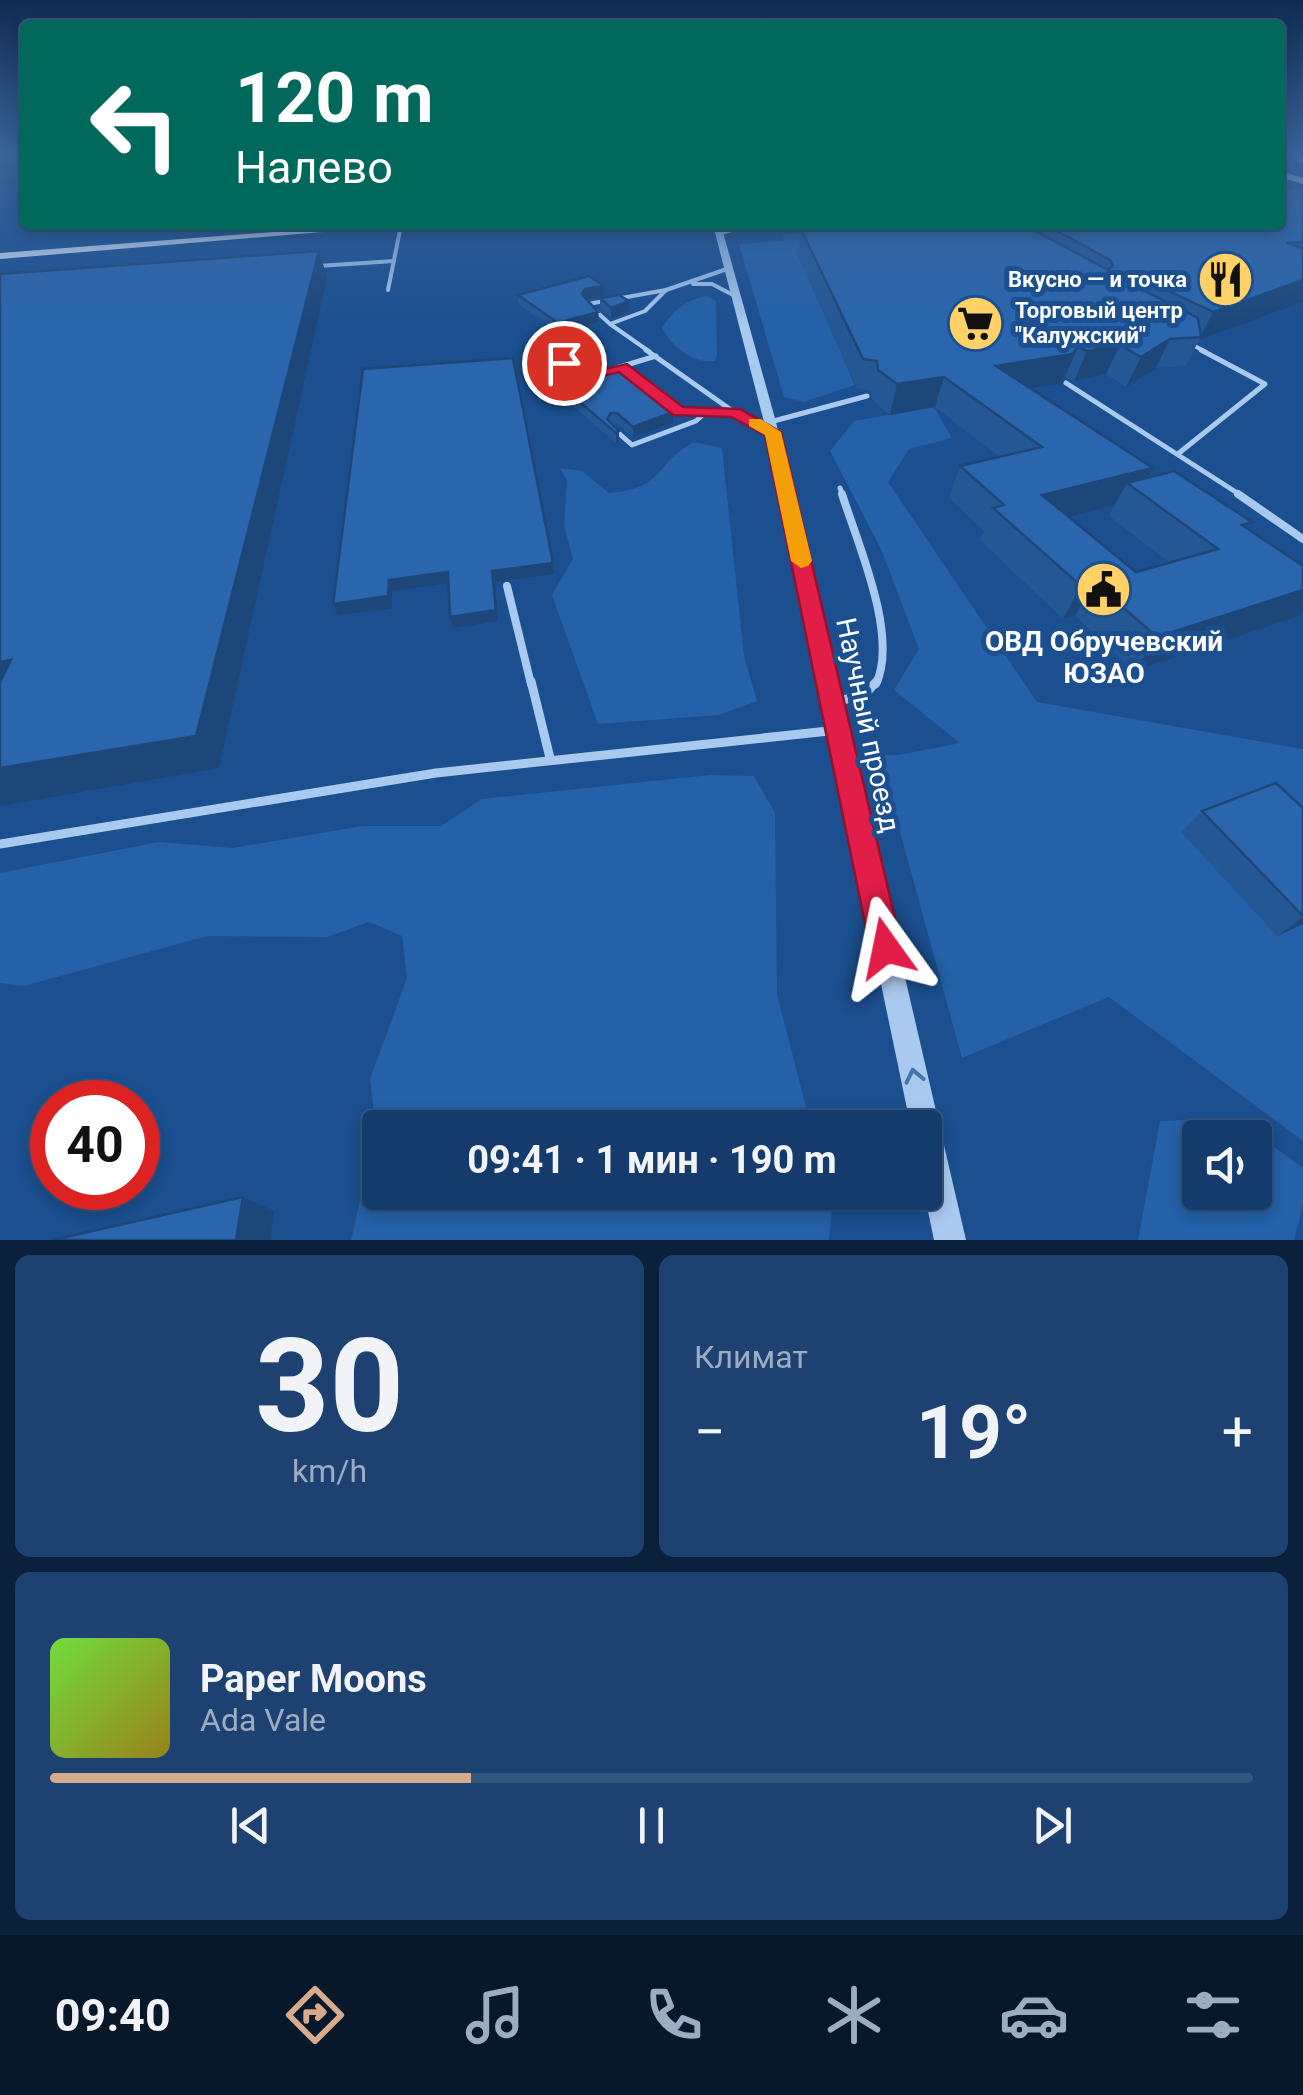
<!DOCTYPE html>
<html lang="ru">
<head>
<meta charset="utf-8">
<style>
  :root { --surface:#143b6b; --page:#1d4271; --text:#f1f3f6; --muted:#9dadc1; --line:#33557e; --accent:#d6ab8b }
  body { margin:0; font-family:Roboto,sans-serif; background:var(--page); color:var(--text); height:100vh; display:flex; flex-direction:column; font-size:38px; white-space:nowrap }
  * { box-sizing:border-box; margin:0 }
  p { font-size:32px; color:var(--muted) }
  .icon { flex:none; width:55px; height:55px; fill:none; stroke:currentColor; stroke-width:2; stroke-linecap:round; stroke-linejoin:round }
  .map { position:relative; height:1240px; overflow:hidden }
  .drawer { display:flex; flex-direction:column; gap:15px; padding:15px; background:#0b203b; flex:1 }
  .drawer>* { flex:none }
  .guide { position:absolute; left:20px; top:20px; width:1265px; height:210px; border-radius:10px; box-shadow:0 5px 15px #0003,0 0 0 2px var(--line); background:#00695c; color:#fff; overflow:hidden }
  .fabs { position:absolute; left:1182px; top:1120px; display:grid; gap:20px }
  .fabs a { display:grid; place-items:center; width:90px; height:90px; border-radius:10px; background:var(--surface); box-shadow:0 5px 15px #0003,0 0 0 2px var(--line); font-size:50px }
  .speed { position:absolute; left:30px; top:1080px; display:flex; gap:20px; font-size:50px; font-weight:700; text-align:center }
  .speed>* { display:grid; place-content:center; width:130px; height:130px; border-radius:50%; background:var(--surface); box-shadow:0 5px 15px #0003,0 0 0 2px var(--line); line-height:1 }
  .speed .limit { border:15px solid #d22; background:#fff; color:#111 }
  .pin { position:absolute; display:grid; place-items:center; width:85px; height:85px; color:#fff; margin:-42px; border:5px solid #fff; border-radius:50%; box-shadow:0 2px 10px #0007 }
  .me { position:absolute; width:110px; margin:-55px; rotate:348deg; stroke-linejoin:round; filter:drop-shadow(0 0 8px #0008) }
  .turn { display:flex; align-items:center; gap:35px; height:210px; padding:0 50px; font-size:45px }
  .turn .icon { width:130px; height:130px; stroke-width:2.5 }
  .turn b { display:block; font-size:70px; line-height:85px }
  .big { font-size:75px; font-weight:700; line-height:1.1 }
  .drawer .tile { flex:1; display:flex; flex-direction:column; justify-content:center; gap:15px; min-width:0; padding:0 35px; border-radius:15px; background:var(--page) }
  .drawer .dial { align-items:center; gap:0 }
  .dial b { font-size:130px; line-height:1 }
  .song { display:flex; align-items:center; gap:30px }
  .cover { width:120px; height:120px; border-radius:15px; background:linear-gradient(135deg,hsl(100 70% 55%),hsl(50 70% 35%)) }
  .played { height:10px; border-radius:5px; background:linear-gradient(90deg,var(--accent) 35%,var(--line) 35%) }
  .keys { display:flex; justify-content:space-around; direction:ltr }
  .heat { display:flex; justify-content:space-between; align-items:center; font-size:55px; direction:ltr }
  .drawer .tiles { flex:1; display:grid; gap:15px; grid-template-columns:1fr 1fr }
  .tile:last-child { grid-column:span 2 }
  .trip { position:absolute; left:362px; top:1110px; width:580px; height:100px; border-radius:10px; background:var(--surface); box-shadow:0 5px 15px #0003,0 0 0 2px var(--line); font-weight:700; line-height:100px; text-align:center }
  .tabs { display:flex; height:160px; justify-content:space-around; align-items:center; background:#08182b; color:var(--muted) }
  .tabs .icon { width:70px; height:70px }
  .tabs .active { color:var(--accent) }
  .tabs b { font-size:45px; color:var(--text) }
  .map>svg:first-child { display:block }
  .green { fill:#2461a8; fill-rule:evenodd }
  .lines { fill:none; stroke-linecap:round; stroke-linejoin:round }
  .service-far3 { stroke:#a9c9ee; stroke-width:4 }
  .service-far2 { stroke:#a9c9ee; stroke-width:5 }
  .service-far1 { stroke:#a9c9ee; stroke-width:8 }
  .service { stroke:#a9c9ee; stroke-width:9 }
  .tertiary { fill:#a9c9ee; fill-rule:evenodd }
  .secondary { fill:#d6e6fa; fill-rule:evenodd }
  .primary { fill:#f0f6ff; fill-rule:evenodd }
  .wall { fill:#245895; fill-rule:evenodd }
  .shaded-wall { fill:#1d4779 }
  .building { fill:#2a66ad; stroke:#1d4779; stroke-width:2.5 }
  .oneway { stroke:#4674ac }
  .route { fill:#e11d48; stroke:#92132f; stroke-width:2.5 }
  .slow { fill:#f59e0b }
  .labels { text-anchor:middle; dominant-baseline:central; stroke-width:10; stroke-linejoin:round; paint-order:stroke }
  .far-poi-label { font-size:22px; font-weight:bold; fill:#fff; stroke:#1b4f8f; text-anchor:end }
  .poi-label { font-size:28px; font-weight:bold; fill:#fff; stroke:#1b4f8f }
  .street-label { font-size:28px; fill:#fff; stroke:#1b4f8f }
</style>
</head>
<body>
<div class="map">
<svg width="1303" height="1240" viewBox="0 0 1303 1240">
  <rect width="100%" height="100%" fill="#1b4f8f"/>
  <g class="green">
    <path d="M793,225H807L817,233L798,254L855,385L804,402L784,397L739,244L784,241L783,235L799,233Z"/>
    <path d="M706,296L716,301L717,355L715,361C693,364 672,347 662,328C673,311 685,300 706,296Z"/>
    <path d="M934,407L952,438L909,449L888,482L1037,702L1303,749V1141L1109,997L962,1058L879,755H899L960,743L894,690L919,649L881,549L830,451L854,421Z"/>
    <path d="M694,442L722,448L744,656L757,701L719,715L598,724L552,595L573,559L564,526L567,481L560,468L582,471L609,493C665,489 654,463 694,442Z"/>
    <path d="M710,775L754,776L775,813L777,994L811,1127L380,1128V1192L827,1193L832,1209L829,1240H351L376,1131L370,1079L407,978L402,936L369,922L327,937L207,936L24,986L0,983V873L159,842L233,848L362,826H441L482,799Z"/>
    <path d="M1235,1118L1303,1168V1204L1294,1240H1138L1160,1121ZM1200,1138H1255V1192H1200Z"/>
  </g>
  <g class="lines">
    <g class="service-far3">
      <path d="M718,234L748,225"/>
      <path d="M318,266L394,261"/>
      <path d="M693,284H712L735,296"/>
      <path d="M388,290L401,225"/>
      <path d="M610,324L588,304L666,290"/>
      <path d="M1189,343L1206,352"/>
      <path d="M650,352L610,324L645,311L666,290L727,269"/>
    </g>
    <g class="service-far2">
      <path d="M646,350L734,412L773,432"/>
      <path d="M564,363L583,378L656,356"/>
      <path d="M622,367L679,411L734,412"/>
      <path d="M1066,383L1242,496"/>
      <path d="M770,422L867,396"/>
      <path d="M614,429L632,445L696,421L706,412"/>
      <path d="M1179,453L1265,384L1201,350"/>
      <path d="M840,488L843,496"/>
    </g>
    <g class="service-far1">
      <path d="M842,494C857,542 899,636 876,684"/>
      <path d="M1238,494L1303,539"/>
      <path d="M507,586L531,684"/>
    </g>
    <g class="service">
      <path d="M531,681L550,758"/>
      <path d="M834,703L866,693L877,681"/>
      <path d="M0,844L436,773L838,730"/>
    </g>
    <path class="tertiary" d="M713,225H721L776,422L966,1240H934L924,1192L925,1128H911L764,422Z"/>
    <g class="secondary">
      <path d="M1295,154H1303V163H1300Z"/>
      <path d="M364,225H406L0,259V253Z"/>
    </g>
    <path class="primary" d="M1280,171L1303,178V184L1280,177Z"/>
  </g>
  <g class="wall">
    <path d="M1303,186V302L1199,340L1186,366L1156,368L1126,387L1106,374L1074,381L1065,377L1060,384L1031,389L1153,468L1147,478L1247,529L1298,616L1134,671L1075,616L1063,619L980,540L984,531L949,498L960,466L1000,457L935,407L890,415L872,400L871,391L857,388L797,254L801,229L1030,228V225H1280ZM1115,505L1109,516L1169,562L1136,572L1069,517Z"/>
    <path d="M604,286L605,295L586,299L598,312L599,322L559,333L519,304L518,295Z"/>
    <path d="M600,298L630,311L611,318L600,308Z"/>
    <path d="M561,386L673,412V423L633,437L617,424H612L619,431V442L616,443L562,397Z"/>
    <path d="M1303,808V924L1277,936L1181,832L1202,811Z"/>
  </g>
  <g class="shaded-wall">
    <path d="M25,162V185L0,187V164Z"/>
    <path d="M319,251L327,277L219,768L0,806V768Z"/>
    <path d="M1303,280V302L1199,340L1213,312Z"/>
    <path d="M604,286L605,295L586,299L582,294L585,289Z"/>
    <path d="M629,301L630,311L611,318V308Z"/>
    <path d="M598,312L599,322L559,333L558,323Z"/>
    <path d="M1170,339L1156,368L1126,387L1141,357Z"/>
    <path d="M1120,345L1106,374L1074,381L1087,351Z"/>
    <path d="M1078,347L1065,377L1060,384L985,396L996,366Z"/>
    <path d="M944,377L935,407L890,415L897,384Z"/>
    <path d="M673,412V423L633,437V427Z"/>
    <path d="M619,431V442L616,443V433Z"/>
    <path d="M1153,468L1139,492L1127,483L1115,505L1027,528L1042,495Z"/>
    <path d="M553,563L554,574L495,582L498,621L453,628L450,617L492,571Z"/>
    <path d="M448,572L451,583L392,591V608L338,615L333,604L389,580Z"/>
    <path d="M1094,582L1075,616L1063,619L1081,586Z"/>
    <path d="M1303,590V610L1298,616L1134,671L1157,637Z"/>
    <path d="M11,660L0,700V662Z"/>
    <path d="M1303,917V924L1277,936Z"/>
    <path d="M243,1197L274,1211L270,1240H236Z"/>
  </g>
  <g class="building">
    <path d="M0,154H25V162L0,164Z"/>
    <path d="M1303,186V242L1287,243L1303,248V280L1213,312L1128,272L1124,276L1127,282L1198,318L1201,337L1170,339L1141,357L1120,345L1087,351L1078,347L1072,354L996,366L1153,468L1042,495L1136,572L1218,549L1127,483L1174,471L1252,522L1242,525L1303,566V590L1157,637L1094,582L1081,586L993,508L1004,505L960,466L1042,447L944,377L897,384L878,370L877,361L863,359L801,229L833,225H1024L1108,270L1113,265L1110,260L1046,225H1280V189Z"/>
    <path d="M319,251L196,736L0,768V682L11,660L0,662V274Z"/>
    <path d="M589,276L604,286L585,289L582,294L598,312L558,323L518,295Z"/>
    <path d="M619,295L629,301L611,308L600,298Z"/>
    <path d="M513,358L553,563L492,571L496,610L450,617L448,572L389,580L388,596L333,604L363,369Z"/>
    <path d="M616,370L673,412L633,427L617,413H611L607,419L619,431L616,433L561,386L573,389L576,382Z"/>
    <path d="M1276,783L1303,808V916L1202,811Z"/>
    <path d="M243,1197L236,1240H53Z"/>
  </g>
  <defs><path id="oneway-chevron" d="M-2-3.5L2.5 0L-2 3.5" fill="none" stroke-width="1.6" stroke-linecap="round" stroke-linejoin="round" transform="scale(2.5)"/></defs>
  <use class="oneway" href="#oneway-chevron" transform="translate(914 1076) rotate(-102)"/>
  <linearGradient id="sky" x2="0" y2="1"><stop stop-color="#0f2b4f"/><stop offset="0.47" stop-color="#39639b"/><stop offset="1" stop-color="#39639b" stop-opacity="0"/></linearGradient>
  <rect width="1303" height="327" fill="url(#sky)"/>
  <path class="route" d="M559,360H570L586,373L627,364L683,407L740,409L781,432L902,948L898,960L886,965L874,960L870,948L765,435L731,417L673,415L619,372L578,382L559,366Z"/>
  <path class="slow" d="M749,419H761L781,432L812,561L808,566L801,568L791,561L765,435L749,426Z"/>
  <defs>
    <symbol id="restaurant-disc" viewBox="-11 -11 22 22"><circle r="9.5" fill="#ffd166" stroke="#1b4f8f"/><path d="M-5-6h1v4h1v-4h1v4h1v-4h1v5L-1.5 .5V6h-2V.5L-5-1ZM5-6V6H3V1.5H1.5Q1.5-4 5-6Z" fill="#111"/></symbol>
    <symbol id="supermarket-disc" viewBox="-11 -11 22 22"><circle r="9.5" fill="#ffd166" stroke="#1b4f8f"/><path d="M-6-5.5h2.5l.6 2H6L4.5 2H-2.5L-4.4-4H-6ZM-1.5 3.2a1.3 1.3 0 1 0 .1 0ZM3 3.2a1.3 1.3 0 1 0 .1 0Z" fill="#111"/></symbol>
    <symbol id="civic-disc" viewBox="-11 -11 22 22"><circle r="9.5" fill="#ffd166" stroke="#1b4f8f"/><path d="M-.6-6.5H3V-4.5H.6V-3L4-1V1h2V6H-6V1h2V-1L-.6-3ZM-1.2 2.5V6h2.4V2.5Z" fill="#111"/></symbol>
  </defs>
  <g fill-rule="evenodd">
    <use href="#restaurant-disc" x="1194" y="248" width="63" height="63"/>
    <use href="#supermarket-disc" x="944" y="292" width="63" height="63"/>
    <use href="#civic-disc" x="1072" y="558" width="63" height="63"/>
  </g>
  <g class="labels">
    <g class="far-poi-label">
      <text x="1187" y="279">Вкусно — и точка</text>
      <text x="1015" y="310" text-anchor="start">Торговый центр<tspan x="1015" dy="25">"Калужский"</tspan></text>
    </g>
    <g class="poi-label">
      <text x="1104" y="641">ОВД Обручевский<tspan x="1104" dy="32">ЮЗАО</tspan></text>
    </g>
    <g class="street-label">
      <text transform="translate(868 725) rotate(78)">Научный проезд</text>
    </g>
  </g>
</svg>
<div class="fabs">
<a><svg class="icon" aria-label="sound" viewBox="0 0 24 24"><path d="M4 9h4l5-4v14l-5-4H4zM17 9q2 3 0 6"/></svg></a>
</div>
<div class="speed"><div class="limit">40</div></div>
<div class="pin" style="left:564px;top:363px;background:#d93025"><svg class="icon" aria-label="arrive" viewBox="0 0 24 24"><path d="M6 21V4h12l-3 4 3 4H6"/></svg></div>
<svg class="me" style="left:886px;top:948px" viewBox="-20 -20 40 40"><path d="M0-17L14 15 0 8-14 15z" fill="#e11d48" stroke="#fff" stroke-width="4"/></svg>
<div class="trip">09:41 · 1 мин · 190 m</div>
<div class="guide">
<div class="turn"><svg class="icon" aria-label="left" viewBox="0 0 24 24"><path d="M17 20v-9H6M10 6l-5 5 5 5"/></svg><div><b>120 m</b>Налево</div></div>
</div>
</div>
<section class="drawer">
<div class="tiles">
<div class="tile dial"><b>30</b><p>km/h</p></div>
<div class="tile"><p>Климат</p>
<div class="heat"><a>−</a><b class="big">19°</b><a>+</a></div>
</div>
<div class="tile">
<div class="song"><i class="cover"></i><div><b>Paper Moons</b><p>Ada Vale</p></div></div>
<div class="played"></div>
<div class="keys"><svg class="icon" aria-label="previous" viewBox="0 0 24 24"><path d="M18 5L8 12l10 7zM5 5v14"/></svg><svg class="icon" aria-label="pause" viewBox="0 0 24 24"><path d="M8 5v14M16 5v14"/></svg><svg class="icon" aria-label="next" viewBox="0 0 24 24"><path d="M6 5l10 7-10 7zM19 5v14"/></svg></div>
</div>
</div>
</section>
<nav class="tabs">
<b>09:40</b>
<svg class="icon active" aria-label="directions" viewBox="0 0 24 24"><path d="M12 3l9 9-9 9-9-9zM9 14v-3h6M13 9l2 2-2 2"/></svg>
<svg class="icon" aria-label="music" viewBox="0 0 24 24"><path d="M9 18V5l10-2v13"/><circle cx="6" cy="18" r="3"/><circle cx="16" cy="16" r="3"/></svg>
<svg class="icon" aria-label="phone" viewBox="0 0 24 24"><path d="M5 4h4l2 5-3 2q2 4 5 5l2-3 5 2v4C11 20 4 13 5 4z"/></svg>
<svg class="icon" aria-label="climate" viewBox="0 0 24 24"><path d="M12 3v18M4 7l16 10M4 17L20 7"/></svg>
<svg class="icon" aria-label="car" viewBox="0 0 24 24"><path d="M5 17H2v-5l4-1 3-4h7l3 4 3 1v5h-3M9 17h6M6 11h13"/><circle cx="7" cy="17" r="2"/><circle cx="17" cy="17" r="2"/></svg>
<svg class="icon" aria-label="filters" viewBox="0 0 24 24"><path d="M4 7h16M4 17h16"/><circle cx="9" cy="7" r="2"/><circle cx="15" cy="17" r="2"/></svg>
</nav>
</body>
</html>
